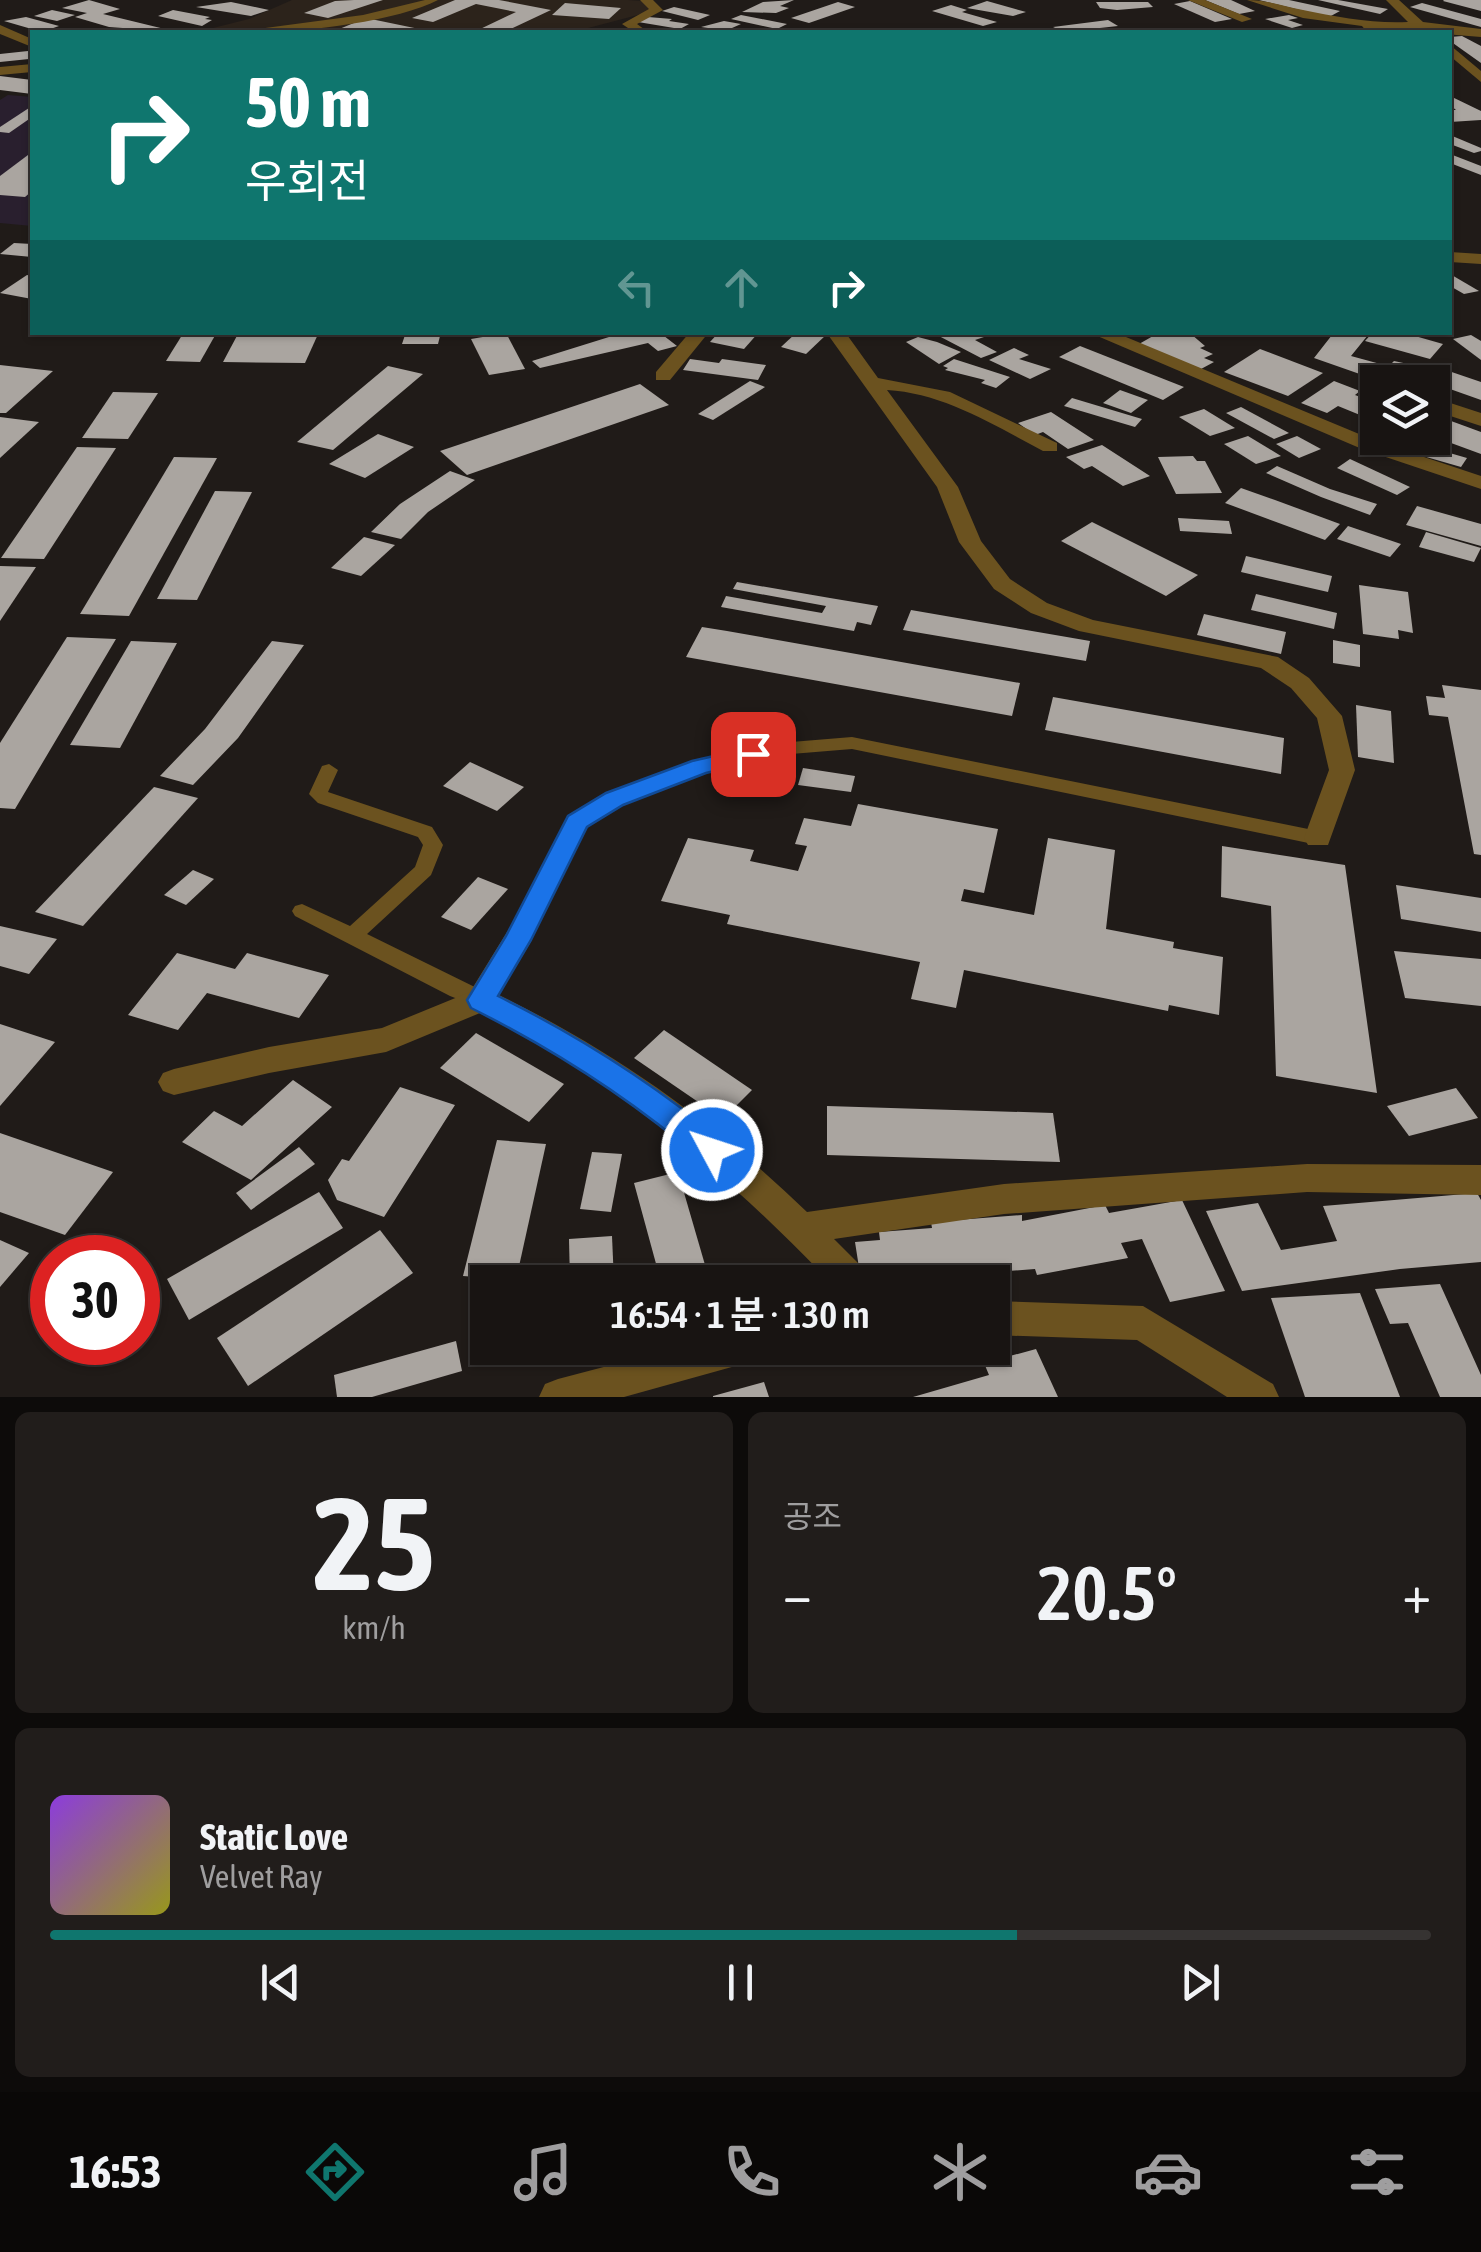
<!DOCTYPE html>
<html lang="ko">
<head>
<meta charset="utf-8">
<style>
  :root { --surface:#181412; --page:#211d1b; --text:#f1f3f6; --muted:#9f9e9f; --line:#363332; --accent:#0f766e }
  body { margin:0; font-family:"Asap Condensed","Noto Sans KR",sans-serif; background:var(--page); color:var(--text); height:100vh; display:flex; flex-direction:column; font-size:38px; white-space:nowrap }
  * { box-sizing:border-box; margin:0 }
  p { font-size:32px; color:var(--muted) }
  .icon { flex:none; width:55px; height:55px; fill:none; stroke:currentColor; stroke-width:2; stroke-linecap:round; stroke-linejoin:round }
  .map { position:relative; height:1397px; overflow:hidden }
  .side { display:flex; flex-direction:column; gap:15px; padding:15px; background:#0d0b0a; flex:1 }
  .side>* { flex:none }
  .top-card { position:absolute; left:30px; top:30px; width:1422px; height:305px; border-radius:0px; box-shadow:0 2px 8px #0004,0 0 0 2px var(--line); background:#0f766e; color:#fff; overflow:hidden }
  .controls { position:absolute; left:1360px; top:365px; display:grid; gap:20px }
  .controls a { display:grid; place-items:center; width:90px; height:90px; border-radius:0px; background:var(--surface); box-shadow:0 2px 8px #0004,0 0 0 2px var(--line); font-size:50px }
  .speed { position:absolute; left:30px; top:1235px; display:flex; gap:20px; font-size:50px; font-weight:700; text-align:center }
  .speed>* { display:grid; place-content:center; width:130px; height:130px; border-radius:50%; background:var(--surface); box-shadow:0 2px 8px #0004,0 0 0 2px var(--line); line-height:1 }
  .speed .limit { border:15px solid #d22; background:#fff; color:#111 }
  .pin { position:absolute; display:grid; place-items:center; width:85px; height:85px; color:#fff; margin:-42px; border-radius:20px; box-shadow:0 5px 15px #0006 }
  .me { position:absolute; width:110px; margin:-55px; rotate:310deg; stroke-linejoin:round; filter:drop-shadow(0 0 8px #0008) }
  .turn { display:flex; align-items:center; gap:35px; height:210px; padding:0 50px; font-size:45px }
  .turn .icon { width:130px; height:130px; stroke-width:2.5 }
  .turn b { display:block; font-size:70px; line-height:85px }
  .lanes { display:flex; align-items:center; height:95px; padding:0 50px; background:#0003; justify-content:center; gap:50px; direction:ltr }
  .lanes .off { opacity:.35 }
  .big { font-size:75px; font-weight:600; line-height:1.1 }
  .side .widget { flex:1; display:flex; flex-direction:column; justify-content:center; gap:15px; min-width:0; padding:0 35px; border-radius:15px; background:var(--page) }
  .side .dial { align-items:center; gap:0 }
  .dial b { font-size:130px; line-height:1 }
  .song { display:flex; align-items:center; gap:30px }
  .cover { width:120px; height:120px; border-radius:15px; background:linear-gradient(135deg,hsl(270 70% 55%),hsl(60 70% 35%)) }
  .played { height:10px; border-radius:5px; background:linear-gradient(90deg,var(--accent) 70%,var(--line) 70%) }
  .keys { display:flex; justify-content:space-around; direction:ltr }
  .heat { display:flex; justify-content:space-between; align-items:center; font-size:55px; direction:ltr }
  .side .tiles { flex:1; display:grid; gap:15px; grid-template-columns:1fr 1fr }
  .widget:last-child { grid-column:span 2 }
  .trip { position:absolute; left:470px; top:1265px; width:540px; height:100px; border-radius:0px; background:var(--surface); box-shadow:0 2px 8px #0004,0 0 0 2px var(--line); font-weight:600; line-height:100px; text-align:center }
  .menu { display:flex; height:160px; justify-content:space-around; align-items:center; background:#0a0807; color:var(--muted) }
  .menu .icon { width:70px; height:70px }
  .menu .current { color:var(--accent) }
  .menu b { font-size:45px; color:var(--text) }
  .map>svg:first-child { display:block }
  .built { fill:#2c231b }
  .education { fill:#291f2e }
  .building { fill:#aaa5a0 }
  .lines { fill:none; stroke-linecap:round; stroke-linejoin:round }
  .lane { fill:#6b521f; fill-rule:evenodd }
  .street { fill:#6b521f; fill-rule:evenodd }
  .route { fill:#1a73e8; stroke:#114b97; stroke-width:2.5 }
</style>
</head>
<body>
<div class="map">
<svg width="1481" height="1397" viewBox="0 0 1481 1397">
  <rect width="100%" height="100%" fill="#201b18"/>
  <path class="built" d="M292,0H628L642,1L650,6L649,12L573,32H197L249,19Z"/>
  <path class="education" d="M8,95L32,97V226L0,223V100Z"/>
  <g class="building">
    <path d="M89,0L120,9L103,14L177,32L109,27L75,17L87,13L62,8Z"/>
    <path d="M354,0H383L328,18L304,13L335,1Z"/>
    <path d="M455,0H499L551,10L504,32L476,31L516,12L476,4L433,22L412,18Z"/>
    <path d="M794,0L780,6L789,8L776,13L742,12L763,2Z"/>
    <path d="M1205,0H1231L1255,11L1239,14Z"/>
    <path d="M1259,0H1289L1340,11L1329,17Z"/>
    <path d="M1318,0H1338L1388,9L1380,14Z"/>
    <path d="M1481,0V11L1443,1L1444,0Z"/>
    <path d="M987,1L1026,12L1013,16L967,8Z"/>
    <path d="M1190,1L1232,19L1215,22L1174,4Z"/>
    <path d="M231,2L269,10L251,16L196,7Z"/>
    <path d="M838,2L855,7L809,23L791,18Z"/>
    <path d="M1096,2H1148L1153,7L1117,10L1100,8Z"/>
    <path d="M565,3L621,8L609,19L552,15Z"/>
    <path d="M1422,3L1481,19V27L1410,7Z"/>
    <path d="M951,5L967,10L962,12L997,22L983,26L932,11Z"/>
    <path d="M674,7L710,15L698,20L662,11Z"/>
    <path d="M52,10L75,15L57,21L34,16Z"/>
    <path d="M173,10L210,17L205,19L212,20L202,26L158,16Z"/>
    <path d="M741,15L787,24L777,29L731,19Z"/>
    <path d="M1289,15L1298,18L1288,20L1303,25L1292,28L1265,19Z"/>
    <path d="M26,17L59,26L42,32L4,21Z"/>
    <path d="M648,17L672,19L669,21L689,24L680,29L638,22Z"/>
    <path d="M366,18L429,31V32H332Z"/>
    <path d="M1108,20L1118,26L1064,32L1053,27Z"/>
    <path d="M724,21L741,24L723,32L703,30L708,28L701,27Z"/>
    <path d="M1462,36L1481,46V63L1450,41V37Z"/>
    <path d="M28,51L29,59L0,62V54Z"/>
    <path d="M0,76L32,80V94L0,90Z"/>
    <path d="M1450,96L1481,111V120L1450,122V110H1456L1450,105Z"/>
    <path d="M32,106V117L9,133L0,132V127Z"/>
    <path d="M1450,135L1481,148V151L1474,153L1450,144Z"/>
    <path d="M32,152V191L25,197L0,195V176Z"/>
    <path d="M1450,154L1481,166V175L1450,163Z"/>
    <path d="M14,243L32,244V257L0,254Z"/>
    <path d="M1450,274L1479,291L1464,294L1450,286Z"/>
    <path d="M27,275L32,276V299L0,293Z"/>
    <path d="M184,332H217L200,362L166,361Z"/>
    <path d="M239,332H319L305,363L223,362Z"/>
    <path d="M406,332H441L438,344H402Z"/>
    <path d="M625,332H659L677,346L658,351L648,343L540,368L532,361Z"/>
    <path d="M719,332H759L744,349L710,342Z"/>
    <path d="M797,332H820L827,334L806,354L781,347Z"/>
    <path d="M942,332H976L984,337L975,340L997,352L981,358L937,335Z"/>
    <path d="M1160,332H1195L1191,334L1205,346L1200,348L1213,354L1204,358L1214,362L1201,369L1139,344Z"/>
    <path d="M1326,332L1368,335L1351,356L1384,365L1374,379L1314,358L1332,335Z"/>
    <path d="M1373,332H1401L1443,344L1430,359L1365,341Z"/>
    <path d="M506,333L525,369L489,375L471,339Z"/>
    <path d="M1471,335L1481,341V360L1453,339Z"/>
    <path d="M918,337L937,342L961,352L939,364L906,342Z"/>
    <path d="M1080,346L1184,387L1163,400L1059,357Z"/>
    <path d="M1014,348L1029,355L1019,359L1051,369L1030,379L989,360Z"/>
    <path d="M1260,349L1323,373L1288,396L1224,372Z"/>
    <path d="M690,359L719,363L722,359L766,365L758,380L683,370Z"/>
    <path d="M954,359L1010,377L996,388L981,383L985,380L945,370L948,368L943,366Z"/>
    <path d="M1394,361L1408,364L1423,369L1415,378L1384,371Z"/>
    <path d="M0,365L53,371L6,413H0Z"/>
    <path d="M388,366L423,374L333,450L297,442Z"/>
    <path d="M1434,366L1481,382V400L1419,378Z"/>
    <path d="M750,381L765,387L713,420L698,414Z"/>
    <path d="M1334,381L1360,391L1355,395L1377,403L1360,415L1338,406L1327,413L1301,403Z"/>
    <path d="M640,384L669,405L467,475L440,451Z"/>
    <path d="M1120,390L1148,400L1131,413L1103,403Z"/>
    <path d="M113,392L158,393L128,439L82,438Z"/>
    <path d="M1072,398L1142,419L1135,427L1064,406Z"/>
    <path d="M1241,407L1289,433L1274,439L1226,413Z"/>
    <path d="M1204,409L1235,428L1210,436L1179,417Z"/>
    <path d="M1051,412L1094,440L1068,449L1043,432L1035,435L1018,423Z"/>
    <path d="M1432,414L1481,432V454L1432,436Z"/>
    <path d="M0,417L39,422L0,458Z"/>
    <path d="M378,434L414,447L365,478L329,464Z"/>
    <path d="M1248,436L1281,456L1256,464L1224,444Z"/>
    <path d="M1297,436L1321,449L1299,458L1276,444Z"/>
    <path d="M1408,441L1467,458L1461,467L1402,450Z"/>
    <path d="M1102,445L1150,476L1123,486L1092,466L1084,469L1066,457Z"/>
    <path d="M77,447L116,448L44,559L1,558Z"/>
    <path d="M1193,456L1197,461H1205L1222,493L1176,494L1158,457Z"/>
    <path d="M174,457L217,458L129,616L80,614Z"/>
    <path d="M1350,459L1410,487L1397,495L1337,468Z"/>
    <path d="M1277,466L1330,489L1377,504L1370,515L1321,497L1266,473Z"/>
    <path d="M450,471L475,480L428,512L401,539L371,532L400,504Z"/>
    <path d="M1241,488L1275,500L1340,524L1325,540L1225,503Z"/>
    <path d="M215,491L252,492L197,600L157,599Z"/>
    <path d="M1417,506L1481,524V546L1406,525Z"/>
    <path d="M1178,518L1229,521L1232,534L1180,531Z"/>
    <path d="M1092,522L1198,575L1166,596L1061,541Z"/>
    <path d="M1348,526L1401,544L1390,557L1337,539Z"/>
    <path d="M1426,532L1481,548L1474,562L1419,547Z"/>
    <path d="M364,537L395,545L361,576L331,568Z"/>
    <path d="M1246,556L1332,576L1328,592L1241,572Z"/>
    <path d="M0,566L36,567L0,621Z"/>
    <path d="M737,582L830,598L878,606L871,625L857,622L854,631L721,607L726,596L822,613L826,606L733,589Z"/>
    <path d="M1359,585L1408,592L1413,633L1398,630L1399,639L1363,634Z"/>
    <path d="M1256,594L1337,613L1334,629L1251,610Z"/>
    <path d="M911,610L1090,641L1086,661L903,630Z"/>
    <path d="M1204,614L1286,632L1281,654L1197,635Z"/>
    <path d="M702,627L727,631L1020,683L1012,716L686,657Z"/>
    <path d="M67,637L116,639L15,809L0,808V743Z"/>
    <path d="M1333,640L1360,645V667L1333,663Z"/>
    <path d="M131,641L177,643L120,748L70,745Z"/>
    <path d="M272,641L304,645L238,738L193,785L160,776L205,729Z"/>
    <path d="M1442,685L1481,690V855L1474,854L1448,717L1429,715L1426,696L1445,698Z"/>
    <path d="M1053,697L1284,738L1281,774L1045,730Z"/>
    <path d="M1356,705L1391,711L1394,763L1358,757Z"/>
    <path d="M470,762L524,787L497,811L443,786Z"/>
    <path d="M803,768L855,776L851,792L798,785Z"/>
    <path d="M154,787L198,798L83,926L35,912Z"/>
    <path d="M858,804L998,829L984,893L964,889L961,901L1034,915L1048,838L1115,850L1106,929L1174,942L1173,948L1223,957L1219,1015L1169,1005L1168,1011L964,970L956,1008L911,999L920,962L727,924L730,915L661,901L688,838L754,850L750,861L798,871L807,846L795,844L804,818L851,826Z"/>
    <path d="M1222,846L1345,865L1377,1093L1276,1076L1271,906L1221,897Z"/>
    <path d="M193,870L214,879L186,905L164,895Z"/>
    <path d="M478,877L508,889L471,930L441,917Z"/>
    <path d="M1396,885L1481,898V932L1401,919Z"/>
    <path d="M0,926L57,939L29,974L0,966Z"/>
    <path d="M1394,951L1481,959V1006L1405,998Z"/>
    <path d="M177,953L235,969L247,953L329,975L299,1018L207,993L178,1030L128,1015Z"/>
    <path d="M0,1024L55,1042L0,1106Z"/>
    <path d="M664,1030L752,1090L723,1119L634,1058Z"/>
    <path d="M476,1033L564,1084L529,1122L440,1068Z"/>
    <path d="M293,1080L332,1107L251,1180L182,1142L214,1111L242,1126Z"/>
    <path d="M400,1087L455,1105L384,1217L337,1200L328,1180L342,1159L349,1161Z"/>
    <path d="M1456,1088L1478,1118L1409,1136L1387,1106Z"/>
    <path d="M827,1106L1053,1113L1060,1162L827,1155Z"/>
    <path d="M0,1133L113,1172L65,1235L0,1212Z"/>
    <path d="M497,1140L546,1144L516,1280L463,1276Z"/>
    <path d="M299,1147L315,1164L251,1210L236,1193Z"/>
    <path d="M592,1152L622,1154L611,1212L580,1209Z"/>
    <path d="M678,1172L710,1282H661L634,1183Z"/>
    <path d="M319,1192L343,1228L189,1320L167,1279Z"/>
    <path d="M1477,1193L1481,1200V1262L1400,1269L1242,1291L1206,1211L1258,1203L1281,1250L1337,1241L1323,1206Z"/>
    <path d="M1182,1200L1225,1291L1170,1302L1142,1239L1121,1243L1128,1258L1037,1275L1035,1269L888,1280L886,1272L860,1274L855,1242L880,1240L879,1232L932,1228L931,1222L1022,1215V1221L1105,1205L1109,1213Z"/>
    <path d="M380,1230L413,1273L248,1386L217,1338Z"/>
    <path d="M612,1236L614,1282H570L569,1239Z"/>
    <path d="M0,1240L29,1253L0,1287Z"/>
    <path d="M1440,1284L1481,1375V1397H1440L1408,1323L1390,1324L1375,1289Z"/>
    <path d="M1360,1293L1400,1397H1305L1271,1298Z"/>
    <path d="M456,1341L462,1371L372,1397H337L334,1375Z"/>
    <path d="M1036,1349L1058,1397H913L989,1375L984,1363Z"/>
    <path d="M764,1382L769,1397H713V1396Z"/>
  </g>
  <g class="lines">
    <g class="lane">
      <path d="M425,0H438C394,23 286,35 236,32L363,15Z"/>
      <path d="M852,737L1318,831L1325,833L1328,838L1325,843L1318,845L852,749L779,755L704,771L621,803L584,826L524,945L517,948L510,945L507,940L570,817L607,795L700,760L779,743Z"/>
      <path d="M329,764L338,770L328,792L432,827L443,845L431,875L367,934L489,994L492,1000L489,1006L481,1008L450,996L295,916L292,911L295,906L302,904L350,926L415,867L423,845L418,837L318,803L309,794L322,766Z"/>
    </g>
    <g class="street">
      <path d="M640,0H653L663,10L637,24L648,32H634L622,24L649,9Z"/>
      <path d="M1188,0H1205L1252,19L1242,22Z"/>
      <path d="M1247,0C1267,0 1283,6 1303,10C1336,17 1375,24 1408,22L1386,0H1399L1423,22L1481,29V37L1419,32L1416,29L1367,32L1362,26L1303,18Z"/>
      <path d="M0,25L32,39V47L0,34Z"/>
      <path d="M1450,45L1481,71V82L1450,56Z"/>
      <path d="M32,64V72L0,75V67Z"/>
      <path d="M1450,252L1481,254V264L1450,262Z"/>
      <path d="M690,332H709L670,380H656V372Z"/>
      <path d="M826,332H845L878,378L950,392L1057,443V451H1043C994,425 943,393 887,390L958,487L981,541L1010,579L1047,603L1093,620L1278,657L1309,678L1342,716L1355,770L1328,845H1308L1304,838L1329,770L1317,718L1291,688L1261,668L1079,631L1031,613L994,589L959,542L937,487Z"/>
      <path d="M1088,332H1114L1376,441L1481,476V489L1362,449Z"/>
      <path d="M1432,397L1481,413V426L1432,410Z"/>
      <path d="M517,929L527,932L532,940L499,995C614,1051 715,1123 807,1212L1004,1184L1307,1164L1481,1165V1195L1307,1192L1004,1214L834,1239L866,1271L871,1282H830C727,1174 615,1080 480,1013L386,1052L269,1073L174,1095L163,1091L158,1082L163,1073L174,1069L269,1047L382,1028L470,992L507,932Z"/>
      <path d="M992,1301L1143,1306L1273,1384L1279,1397H1227L1137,1340L992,1335Z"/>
      <path d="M676,1348H758L752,1360L739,1365L624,1397H539L545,1384L558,1379Z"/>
    </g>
  </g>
  <path class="route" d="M753,747L765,754L761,760L706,773L623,805L587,827L531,940L498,996C579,1036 653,1083 723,1141L727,1150L723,1160L712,1163L702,1160C630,1098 555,1050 471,1008L467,1000L506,936L568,816L606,793L692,761Z"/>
</svg>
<div class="controls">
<a><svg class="icon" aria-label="layers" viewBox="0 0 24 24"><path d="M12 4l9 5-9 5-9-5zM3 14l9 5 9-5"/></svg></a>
</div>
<div class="speed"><div class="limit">30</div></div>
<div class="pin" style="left:753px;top:754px;background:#d93025"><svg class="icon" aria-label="arrive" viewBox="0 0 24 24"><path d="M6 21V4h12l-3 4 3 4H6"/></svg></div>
<svg class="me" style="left:712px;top:1150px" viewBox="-20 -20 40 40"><circle r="17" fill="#1a73e8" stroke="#fff" stroke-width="3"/><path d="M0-11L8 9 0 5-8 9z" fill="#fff"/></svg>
<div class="trip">16:54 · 1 분 · 130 m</div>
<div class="top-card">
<div class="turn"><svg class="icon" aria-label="right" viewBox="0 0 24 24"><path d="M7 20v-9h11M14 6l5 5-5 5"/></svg><div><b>50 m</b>우회전</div></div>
<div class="lanes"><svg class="icon off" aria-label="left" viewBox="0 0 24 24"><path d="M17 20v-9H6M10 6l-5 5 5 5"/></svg><svg class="icon off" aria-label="ahead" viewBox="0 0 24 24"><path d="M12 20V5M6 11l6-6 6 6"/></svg><svg class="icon" aria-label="right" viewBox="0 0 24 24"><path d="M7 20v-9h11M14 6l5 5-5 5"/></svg></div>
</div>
</div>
<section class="side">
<div class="tiles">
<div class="widget dial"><b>25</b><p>km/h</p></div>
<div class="widget"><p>공조</p>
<div class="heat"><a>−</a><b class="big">20.5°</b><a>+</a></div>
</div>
<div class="widget">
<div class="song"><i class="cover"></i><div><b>Static Love</b><p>Velvet Ray</p></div></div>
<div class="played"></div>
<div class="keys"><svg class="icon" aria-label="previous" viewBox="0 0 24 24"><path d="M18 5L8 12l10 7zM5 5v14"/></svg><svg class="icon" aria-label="pause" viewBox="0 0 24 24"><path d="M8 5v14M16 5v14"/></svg><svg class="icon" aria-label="next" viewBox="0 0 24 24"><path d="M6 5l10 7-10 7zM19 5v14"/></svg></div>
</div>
</div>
</section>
<nav class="menu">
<b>16:53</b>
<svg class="icon current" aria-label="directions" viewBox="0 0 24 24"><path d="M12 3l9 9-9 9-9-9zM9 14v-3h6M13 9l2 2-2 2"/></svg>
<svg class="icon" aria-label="music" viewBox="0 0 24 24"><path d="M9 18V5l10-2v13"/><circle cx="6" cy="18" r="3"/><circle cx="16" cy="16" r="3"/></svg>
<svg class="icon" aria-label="phone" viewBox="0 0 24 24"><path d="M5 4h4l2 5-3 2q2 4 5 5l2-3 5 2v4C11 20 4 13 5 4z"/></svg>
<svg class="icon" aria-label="climate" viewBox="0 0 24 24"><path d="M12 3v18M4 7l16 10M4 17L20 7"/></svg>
<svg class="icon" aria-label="car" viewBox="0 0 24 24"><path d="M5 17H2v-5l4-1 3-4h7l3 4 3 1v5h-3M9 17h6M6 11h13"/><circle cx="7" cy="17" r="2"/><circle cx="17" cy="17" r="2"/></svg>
<svg class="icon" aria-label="filters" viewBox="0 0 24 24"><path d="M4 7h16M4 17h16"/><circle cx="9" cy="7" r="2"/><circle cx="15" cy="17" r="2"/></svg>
</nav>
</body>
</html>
